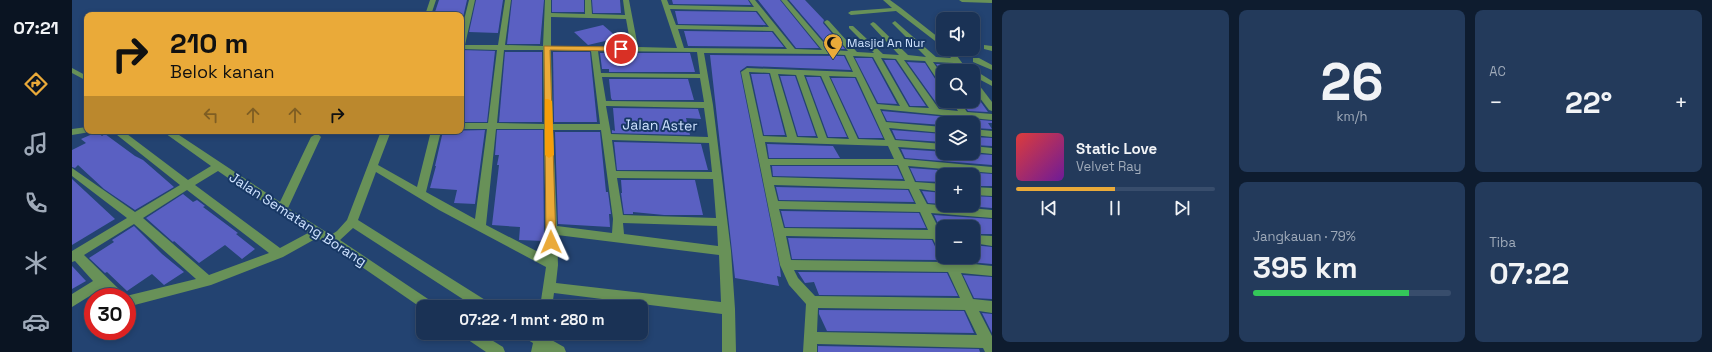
<!DOCTYPE html>
<html lang="id">
<head>
<meta charset="utf-8">
<style>
  :root { --surface:#1a3255; --page:#233a5b; --text:#f1f3f6; --muted:#9faab9; --line:#384d6c; --accent:#eaaa39 }
  body { margin:0; font-family:"Space Grotesk",sans-serif; background:var(--page); color:var(--text); height:100vh; display:flex; flex-direction:column; font-size:15px; white-space:nowrap }
  * { box-sizing:border-box; margin:0 }
  p { font-size:13px; color:var(--muted) }
  .icon { flex:none; width:22px; height:22px; fill:none; stroke:currentColor; stroke-width:2; stroke-linecap:round; stroke-linejoin:round }
  .map { position:relative; flex:1; overflow:hidden }
  .sheet { display:flex; flex-direction:column; gap:10px; padding:10px; background:#0e1c2f; width:720px }
  .sheet>* { flex:none }
  .hud { position:absolute; left:12px; top:12px; width:380px; height:122px; border-radius:8px; box-shadow:0 2px 6px #0003,0 0 0 1px var(--line); background:#eaaa39; color:#111; overflow:hidden }
  .controls { position:absolute; left:864px; top:12px; display:grid; gap:8px }
  .controls a { display:grid; place-items:center; width:44px; height:44px; border-radius:8px; background:var(--surface); box-shadow:0 2px 6px #0003,0 0 0 1px var(--line); font-size:20px }
  .speed { position:absolute; left:12px; top:288px; display:flex; gap:8px; font-size:20px; font-weight:700; text-align:center }
  .speed>* { display:grid; place-content:center; width:52px; height:52px; border-radius:50%; background:var(--surface); box-shadow:0 2px 6px #0003,0 0 0 1px var(--line); line-height:1 }
  .speed .limit { border:6px solid #d22; background:#fff; color:#111 }
  .pin { position:absolute; display:grid; place-items:center; width:34px; height:34px; color:#fff; margin:-17px; border:2px solid #fff; border-radius:50%; box-shadow:0 1px 4px #0007 }
  .me { position:absolute; width:44px; margin:-22px; rotate:359deg; stroke-linejoin:round; filter:drop-shadow(0 0 3px #0008) }
  .turn { display:flex; align-items:center; gap:14px; height:84px; padding:0 20px; font-size:18px }
  .turn .icon { width:52px; height:52px; stroke-width:2.5 }
  .turn b { display:block; font-size:28px; line-height:34px }
  .lanes { display:flex; align-items:center; height:38px; padding:0 20px; background:#0003; justify-content:center; gap:20px; direction:ltr }
  .lanes .off { opacity:.35 }
  .big { font-size:30px; font-weight:700; line-height:1.1 }
  .sheet .widget { flex:1; display:flex; flex-direction:column; justify-content:center; gap:6px; min-width:0; padding:0 14px; border-radius:8px; background:var(--page) }
  .sheet .dial { align-items:center; gap:0 }
  .dial b { font-size:52px; line-height:1 }
  .song { display:flex; align-items:center; gap:12px }
  .cover { width:48px; height:48px; border-radius:6px; background:linear-gradient(135deg,hsl(0 70% 55%),hsl(280 70% 35%)) }
  .played { height:4px; border-radius:2px; background:linear-gradient(90deg,var(--accent) 50%,var(--line) 50%) }
  .keys { display:flex; justify-content:space-around; direction:ltr }
  .heat { display:flex; justify-content:space-between; align-items:center; font-size:22px; direction:ltr }
  .charge { height:6px; border-radius:3px; background:linear-gradient(90deg,#34c759 79%,var(--line) 0) }
  .sheet .tiles { flex:1; display:grid; gap:10px; grid-template-columns:repeat(3,1fr) }
  .widget:first-child { grid-row:span 2 }
  .trip { position:absolute; left:344px; top:300px; width:232px; height:40px; border-radius:8px; background:var(--surface); box-shadow:0 2px 6px #0003,0 0 0 1px var(--line); font-weight:700; line-height:40px; text-align:center }
  main { display:flex; flex:1; min-height:0 }
  .menu { display:flex; flex-direction:column; width:72px; justify-content:space-around; align-items:center; background:#0a1422; color:var(--muted) }
  .menu .icon { width:28px; height:28px }
  .menu .active { color:var(--accent) }
  .menu b { font-size:18px; color:var(--text) }
  .map>svg:first-child { display:block }
  .building { fill:#5a60c2 }
  .lines { fill:none; stroke-linecap:round; stroke-linejoin:round }
  .minor { fill:#689158; fill-rule:evenodd }
  .route { fill:#eaaa39; stroke:#986e25 }
  .slow { fill:#f59e0b }
  .labels { text-anchor:middle; dominant-baseline:central; stroke-width:4; stroke-linejoin:round; paint-order:stroke }
  .far-poi-label { font-size:12px; fill:#cfe3ff; stroke:#183865; text-anchor:start }
  .street-label { font-size:14px; fill:#cfe3ff; stroke:#183865 }
</style>
</head>
<body>
<main>
<nav class="menu">
<b>07:21</b>
<svg class="icon active" aria-label="directions" viewBox="0 0 24 24"><path d="M12 3l9 9-9 9-9-9zM9 14v-3h6M13 9l2 2-2 2"/></svg>
<svg class="icon" aria-label="music" viewBox="0 0 24 24"><path d="M9 18V5l10-2v13"/><circle cx="6" cy="18" r="3"/><circle cx="16" cy="16" r="3"/></svg>
<svg class="icon" aria-label="phone" viewBox="0 0 24 24"><path d="M5 4h4l2 5-3 2q2 4 5 5l2-3 5 2v4C11 20 4 13 5 4z"/></svg>
<svg class="icon" aria-label="climate" viewBox="0 0 24 24"><path d="M12 3v18M4 7l16 10M4 17L20 7"/></svg>
<svg class="icon" aria-label="car" viewBox="0 0 24 24"><path d="M5 17H2v-5l4-1 3-4h7l3 4 3 1v5h-3M9 17h6M6 11h13"/><circle cx="7" cy="17" r="2"/><circle cx="17" cy="17" r="2"/></svg>
</nav>
<div class="map">
<svg width="920" height="352" viewBox="0 0 920 352">
  <rect width="100%" height="100%" fill="#234371"/>
  <g class="building">
    <path d="M367,0H395L389,26V15H362Z"/>
    <path d="M404,0H431L426,33L397,32Z"/>
    <path d="M440,0H472L468,44H435Z"/>
    <rect x="480" y="0" width="32" height="12"/>
    <path d="M520,0H548L549,13H521Z"/>
    <path d="M600,0H676L679,5L601,4Z"/>
    <path d="M686,0H708L747,48H724Z"/>
    <path d="M717,0H733L752,20L751,23L773,49H759Z"/>
    <path d="M603,11L684,12L694,25L606,24Z"/>
    <path d="M531,25L546,38L516,45L502,32Z"/>
    <path d="M612,31L700,32L712,47L616,46Z"/>
    <path d="M389,50L423,51L415,122H389Z"/>
    <path d="M433,52H470V122H427Z"/>
    <path d="M481,52H518L525,122H482Z"/>
    <path d="M528,53H618L623,72H537V69H530Z"/>
    <path d="M638,55L772,56L779,70L675,66L668,71L708,268L709,277L705,276L707,286L663,278Z"/>
    <path d="M783,58H800L825,104L806,103Z"/>
    <path d="M812,60H823L854,106H838Z"/>
    <path d="M835,62L853,63L867,85L871,86V101H879L883,109L868,108Z"/>
    <path d="M864,64H881L886,71H871V73Z"/>
    <path d="M679,74H697L713,135H692Z"/>
    <path d="M708,76H723L744,136H726Z"/>
    <path d="M734,77H748L775,137H756Z"/>
    <path d="M759,78H783L811,138H787Z"/>
    <path d="M537,79H616L622,100H540L539,98Z"/>
    <path d="M901,91L916,112L896,111L890,101L901,102Z"/>
    <path d="M541,108L626,109L629,119L614,118L618,135L540,133V130L543,131Z"/>
    <path d="M810,111L920,121V123H916L920,129L901,128V123H871V125L815,121Z"/>
    <path d="M413,130L403,204L382,203L385,190L358,188L364,166H363L371,131Z"/>
    <path d="M425,130H471L472,241L447,240L448,227L420,225L427,165H425L427,155H423Z"/>
    <path d="M820,130L871,134V142L824,139Z"/>
    <path d="M25,132L30,136L33,134L63,156L71,160L102,187L63,210L32,189L6,165L3,168L0,167V150L14,143L9,139Z"/>
    <path d="M483,132H528L534,192H536L539,214H537L538,227L486,224Z"/>
    <path d="M901,137L920,138V146L901,145Z"/>
    <path d="M542,142L629,144L636,170H545Z"/>
    <path d="M695,144L761,146L768,158H697Z"/>
    <path d="M829,149L920,155V165L833,158Z"/>
    <path d="M700,166H825L831,179L701,176Z"/>
    <path d="M838,168L920,174V186H901V175H871V182L844,181Z"/>
    <path d="M0,179L43,219L0,245Z"/>
    <path d="M549,180H623L631,215H592L561,212V214H552L549,193H550Z"/>
    <path d="M704,187L836,190L842,202L707,200Z"/>
    <path d="M850,191L871,193V204L856,203Z"/>
    <path d="M111,194L121,202L125,200L133,206L131,207L166,233L164,234L183,249L170,259L153,245L127,263L102,241L101,242L74,218Z"/>
    <path d="M901,196L920,197V208L882,205H905Z"/>
    <path d="M709,211L847,213L854,228L713,227Z"/>
    <path d="M862,215L920,219V234H901V227H871V230H869Z"/>
    <path d="M62,226L90,254L112,272L92,285L80,274L55,291L35,272L33,273L17,258L42,242L40,240Z"/>
    <path d="M716,238L860,240L866,253L869,255V260L720,259Z"/>
    <path d="M901,245L920,247V264L884,261L883,257H905L901,249Z"/>
    <path d="M0,266L14,281L0,289Z"/>
    <path d="M726,272L875,273L886,296L747,295L742,282L733,283Z"/>
    <path d="M891,275L920,277V299L902,298Z"/>
    <path d="M747,310L892,311L902,333L755,331L747,314Z"/>
    <path d="M910,313L920,314V333Z"/>
    <path d="M746,346L907,349L908,352H746Z"/>
  </g>
  <g class="lines">
    <g class="minor">
      <path d="M358,0H364L359,15H353Z"/>
      <path d="M397,0H403L393,45H426L433,0H439L433,45L471,46L473,0H479V13L513,14V0H519L520,14L553,15L551,0H557L566,47L605,48L589,0H595L597,5L682,7L677,0H683L723,49L750,50L709,0H715L758,50L776,51L752,22L755,20L757,21L785,52L802,53L777,28V26H781L811,54L827,55L799,25L798,24L801,22L803,23L836,55L854,57L820,23L823,21L864,57L879,58L872,49H880L896,71H888L882,63L861,62L871,76V84H868L853,61L832,60L867,109L886,111L880,101H888L895,112L920,114V120L808,109L814,122L871,127V133L817,128L823,140L871,144V150L826,147L832,159L920,167V173L836,166L843,182L871,184V192L847,189L855,204L920,210V218L859,213L868,231H871V257H881L883,262L920,266V276L889,273L901,299L920,301V313L907,311L920,336V352H913L911,348L745,344V352H731L734,304L717,285L708,265L669,72L675,68L781,72L773,55L756,54L632,53L641,105L659,251L663,309L664,352H650V314L482,293L480,307H468L474,267L367,210L304,172L286,220L418,303L420,307H403L281,228L268,240L362,303L364,307H351V309L255,243L245,238L211,257L139,285L55,307V297H39L29,289L0,307V294L21,281L3,261L0,262V251L55,218L0,176V168L63,212L108,185L40,131H51L116,180L139,166L90,131H101L208,202L239,137L244,134L247,135L249,137L216,208L259,235L265,231L275,220L309,131H319L306,165L345,187L359,131H369L354,192L403,219L415,129H389V123H416L425,50L389,49V32ZM598,9L685,11L697,27L604,25ZM479,17L554,19L559,47L479,46ZM606,29L701,31L715,49L612,48ZM432,50H471L472,124L425,123ZM479,50L519,51L528,124H481ZM526,51L625,52L628,74L529,73ZM781,56L801,57L828,106L805,104ZM809,58L824,59L857,108L837,107ZM677,72L698,73L715,137L691,136ZM706,74L724,75L746,138L725,137ZM732,75L749,76L777,139L755,138ZM757,76L784,77L813,140L786,139ZM530,77L628,78L632,102L534,101ZM534,106L632,108L636,137L539,134ZM424,129H472L474,256L414,225ZM481,130H529L541,219L540,233L485,226ZM540,140L637,143L640,172L544,171ZM693,142L816,146L822,159H696ZM698,165H826L833,181L700,177ZM146,171L236,233L208,248L123,185ZM545,178L641,179L644,218L551,215ZM702,185L837,189L844,204L706,201ZM115,190L197,253L137,275L71,218ZM707,209L848,212L856,230L712,228ZM551,223L645,226L646,246L552,234ZM62,224L124,279L54,296L12,255ZM485,235L647,255L649,302L484,283L486,265ZM714,236L861,239L867,252L871,254L869,257L871,262L719,260ZM722,270L876,272L888,298L743,296L726,278ZM746,308L893,310L905,335L745,332Z"/>
      <path d="M811,0H818L829,8L871,41V47L824,11L779,15L776,13L779,11L820,8Z"/>
      <path d="M887,0H920V3L890,2Z"/>
      <path d="M912,45L920,46V51L912,49Z"/>
      <path d="M901,58H907L920,65V70L901,62Z"/>
      <path d="M0,68L15,76V81L0,73Z"/>
      <path d="M899,71H904L920,81V86L901,76V71Z"/>
      <path d="M901,81H904L920,102V111L917,110L901,89Z"/>
      <path d="M15,127V131H19L18,132L0,135V129Z"/>
      <path d="M901,129L920,131V137L901,135Z"/>
      <path d="M901,146L920,148V154L901,152Z"/>
      <path d="M901,187L920,188V196L901,195Z"/>
      <path d="M901,235L920,236V246L901,243Z"/>
      <path d="M390,333H408L431,347L433,352H414L392,337Z"/>
      <path d="M449,333H477L476,338L492,347L494,352H459L461,343L451,337Z"/>
    </g>
  </g>
  <path class="route" d="M472,46L549,47L553,49L549,51L478,50L484,242L483,245L479,246L476,245L474,242Z"/>
  <path class="slow" d="M473,99H476L480,101L482,155L477,158L473,155Z"/>
  <defs>
    <symbol id="mosque-pin" viewBox="-11 -11 22 30"><path d="M0 17L-7.5 6A9.5 9.5 0 1 1 7.5 6Z" fill="#eaaa39" stroke="#183865"/><path d="M3.5-4.9A6 6 0 1 0 3.5 4.9A5 5 0 1 1 3.5-4.9Z" fill="#111"/></symbol>
  </defs>
  <g fill-rule="evenodd">
    <use href="#mosque-pin" x="750" y="32" width="22" height="30"/>
  </g>
  <g class="labels">
    <g class="far-poi-label">
      <text x="775" y="43">Masjid An Nur</text>
    </g>
    <g class="street-label">
      <text transform="translate(588 125) rotate(1)">Jalan Aster</text>
      <text transform="translate(226 219) rotate(33)">Jalan Sematang Borang</text>
    </g>
  </g>
</svg>
<div class="controls">
<a><svg class="icon" aria-label="sound" viewBox="0 0 24 24"><path d="M4 9h4l5-4v14l-5-4H4zM17 9q2 3 0 6"/></svg></a>
<a><svg class="icon" aria-label="search" viewBox="0 0 24 24"><circle cx="10" cy="10" r="6"/><path d="M15 15l6 6"/></svg></a>
<a><svg class="icon" aria-label="layers" viewBox="0 0 24 24"><path d="M12 4l9 5-9 5-9-5zM3 14l9 5 9-5"/></svg></a>
<a>+</a>
<a>−</a>
</div>
<div class="speed"><div class="limit">30</div></div>
<div class="pin" style="left:549px;top:49px;background:#d93025"><svg class="icon" aria-label="arrive" viewBox="0 0 24 24"><path d="M6 21V4h12l-3 4 3 4H6"/></svg></div>
<svg class="me" style="left:479px;top:242px" viewBox="-20 -20 40 40"><path d="M0-17L14 15 0 8-14 15z" fill="#eaaa39" stroke="#fff" stroke-width="4"/></svg>
<div class="trip">07:22 · 1 mnt · 280 m</div>
<div class="hud">
<div class="turn"><svg class="icon" aria-label="right" viewBox="0 0 24 24"><path d="M7 20v-9h11M14 6l5 5-5 5"/></svg><div><b>210 m</b>Belok kanan</div></div>
<div class="lanes"><svg class="icon off" aria-label="left" viewBox="0 0 24 24"><path d="M17 20v-9H6M10 6l-5 5 5 5"/></svg><svg class="icon off" aria-label="ahead" viewBox="0 0 24 24"><path d="M12 20V5M6 11l6-6 6 6"/></svg><svg class="icon off" aria-label="ahead" viewBox="0 0 24 24"><path d="M12 20V5M6 11l6-6 6 6"/></svg><svg class="icon" aria-label="right" viewBox="0 0 24 24"><path d="M7 20v-9h11M14 6l5 5-5 5"/></svg></div>
</div>
</div>
<section class="sheet">
<div class="tiles">
<div class="widget">
<div class="song"><i class="cover"></i><div><b>Static Love</b><p>Velvet Ray</p></div></div>
<div class="played"></div>
<div class="keys"><svg class="icon" aria-label="previous" viewBox="0 0 24 24"><path d="M18 5L8 12l10 7zM5 5v14"/></svg><svg class="icon" aria-label="pause" viewBox="0 0 24 24"><path d="M8 5v14M16 5v14"/></svg><svg class="icon" aria-label="next" viewBox="0 0 24 24"><path d="M6 5l10 7-10 7zM19 5v14"/></svg></div>
</div>
<div class="widget dial"><b>26</b><p>km/h</p></div>
<div class="widget"><p>AC</p>
<div class="heat"><a>−</a><b class="big">22°</b><a>+</a></div>
</div>
<div class="widget"><p>Jangkauan · 79%</p><b class="big">395 km</b><div class="charge"></div></div>
<div class="widget"><p>Tiba</p><b class="big">07:22</b></div>
</div>
</section>
</main>
</body>
</html>
